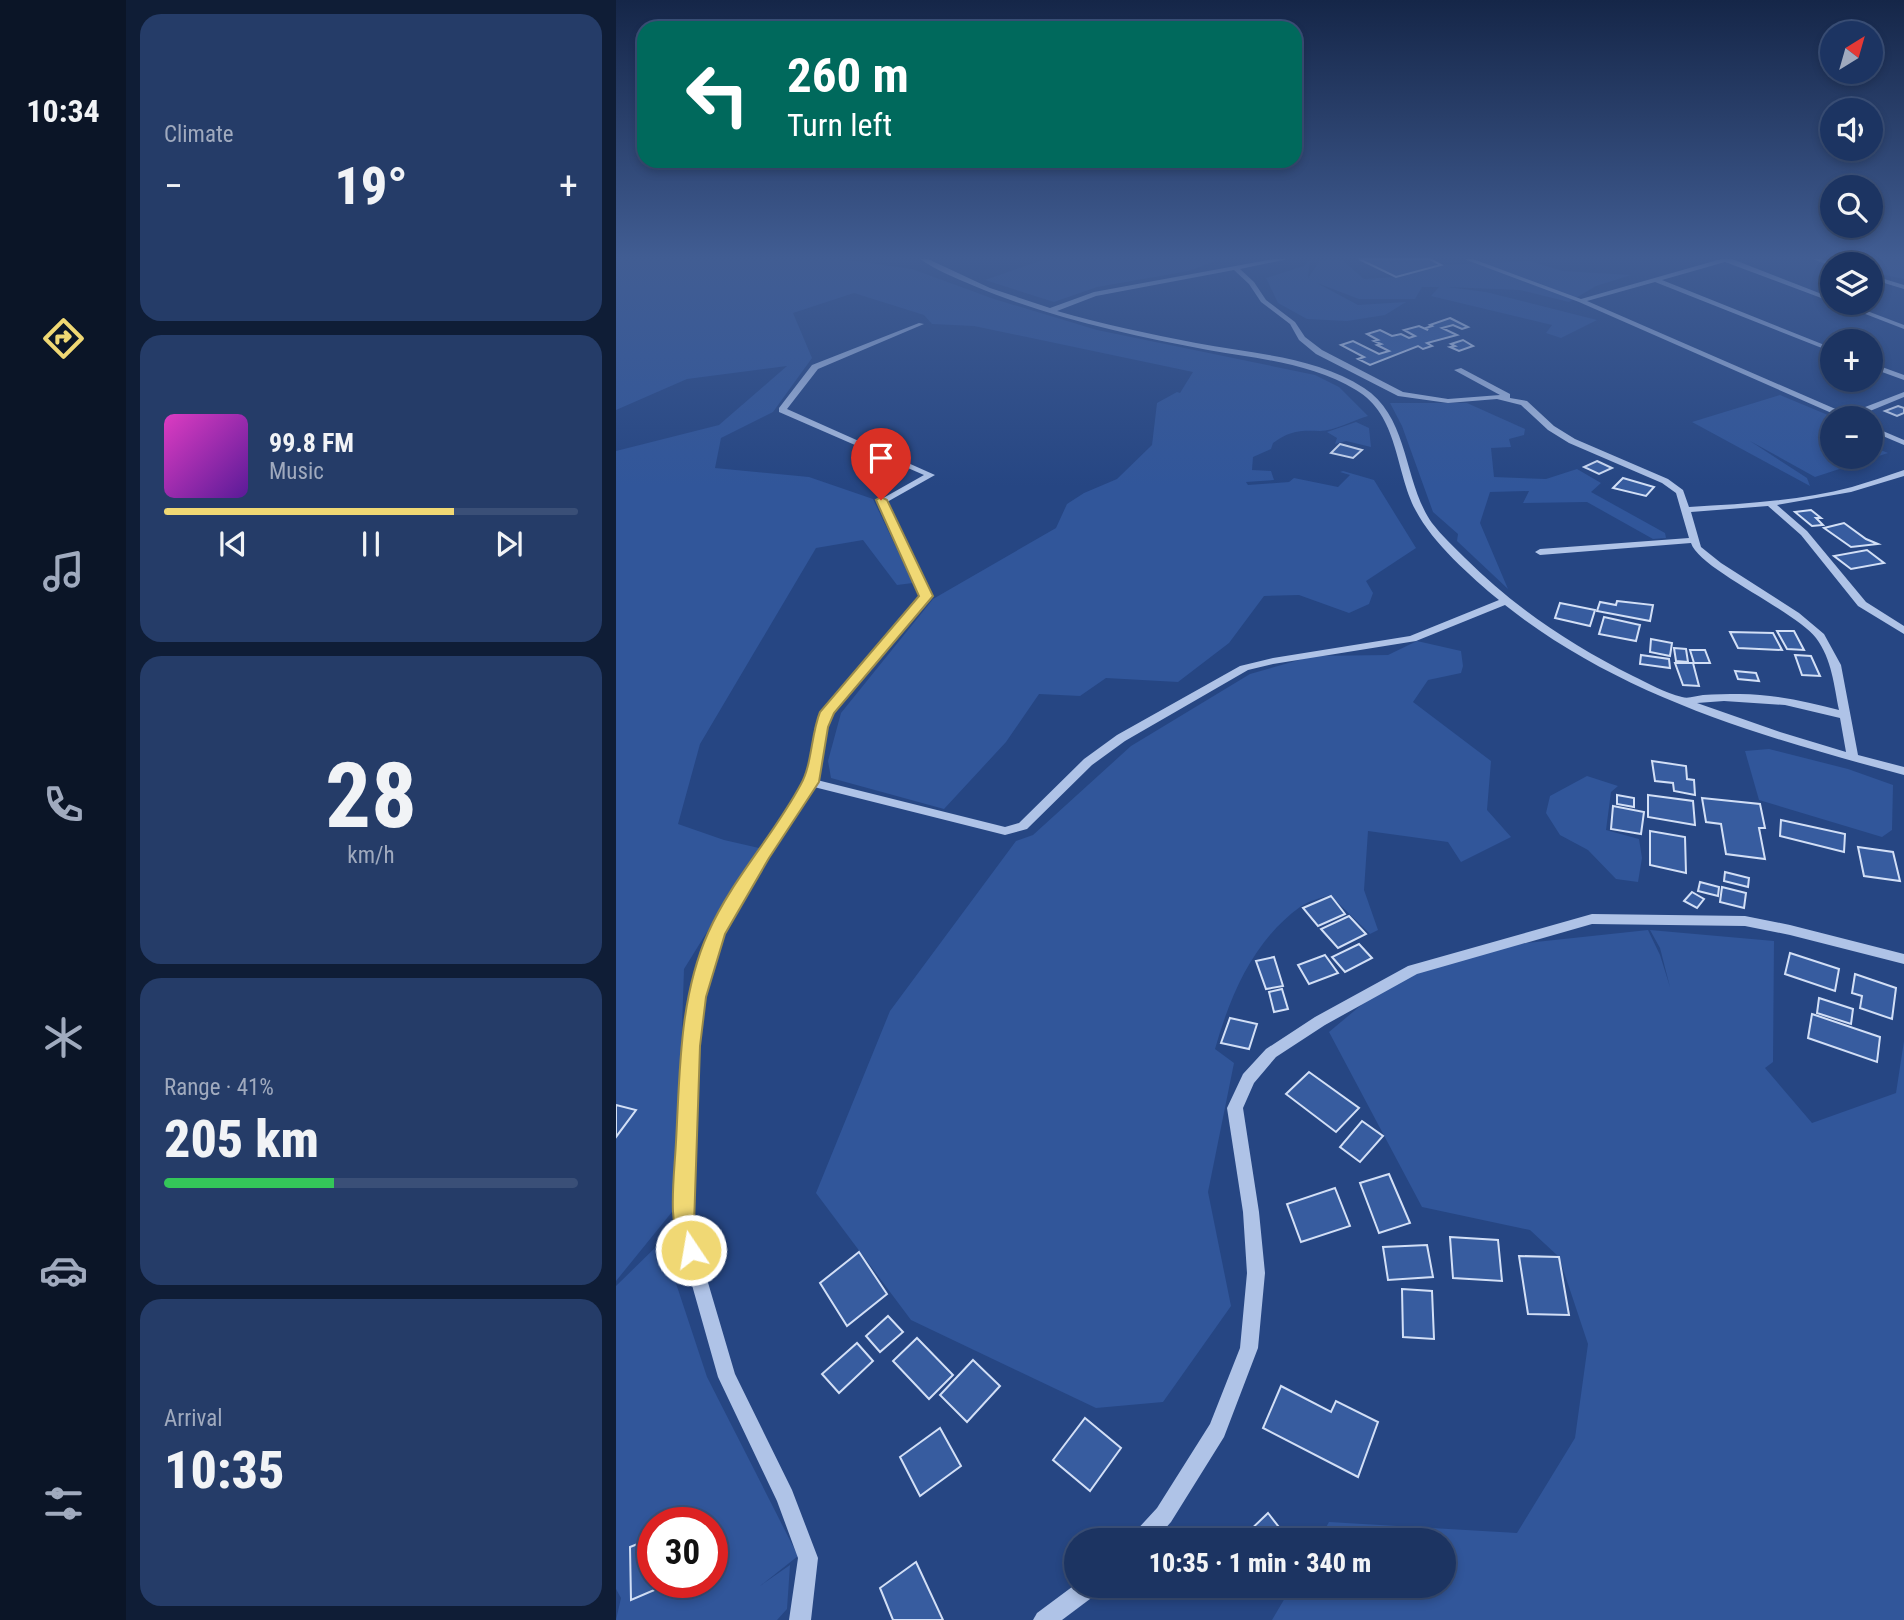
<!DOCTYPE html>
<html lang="en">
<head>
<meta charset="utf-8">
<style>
  :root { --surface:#1c3462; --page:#253c68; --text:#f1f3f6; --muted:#a0aabe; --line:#3a4f77; --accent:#f0d874 }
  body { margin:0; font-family:"Roboto Condensed",sans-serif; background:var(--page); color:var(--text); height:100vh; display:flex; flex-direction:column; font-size:26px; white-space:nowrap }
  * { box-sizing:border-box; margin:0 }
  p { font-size:23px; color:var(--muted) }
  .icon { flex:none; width:38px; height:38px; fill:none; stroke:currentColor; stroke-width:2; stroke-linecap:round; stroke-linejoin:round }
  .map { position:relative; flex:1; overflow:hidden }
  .details { display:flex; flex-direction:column; gap:14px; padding:14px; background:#0f1d36; width:490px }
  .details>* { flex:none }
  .guide { position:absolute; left:21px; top:21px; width:665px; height:147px; border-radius:21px; box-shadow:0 4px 10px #0003,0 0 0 2px var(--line); background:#00695c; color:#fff; overflow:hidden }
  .needle { width:46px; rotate:37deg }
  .tools { position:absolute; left:1204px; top:21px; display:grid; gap:14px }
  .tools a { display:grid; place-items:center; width:63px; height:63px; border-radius:50%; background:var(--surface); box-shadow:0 4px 10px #0003,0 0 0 2px var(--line); font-size:35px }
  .speed { position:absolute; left:21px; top:1507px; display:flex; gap:14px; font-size:35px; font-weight:700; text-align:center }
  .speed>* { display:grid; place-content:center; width:91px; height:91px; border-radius:50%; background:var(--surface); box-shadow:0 4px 10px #0003,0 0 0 2px var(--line); line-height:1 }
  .speed .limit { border:10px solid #d22; background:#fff; color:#111 }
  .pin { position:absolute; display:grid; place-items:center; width:60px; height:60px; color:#fff; margin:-72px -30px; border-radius:50% 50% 50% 0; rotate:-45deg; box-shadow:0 0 7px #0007 }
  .pin .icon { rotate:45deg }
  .me { position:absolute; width:77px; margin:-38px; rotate:348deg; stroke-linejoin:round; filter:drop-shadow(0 0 5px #0008) }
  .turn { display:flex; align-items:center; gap:24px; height:147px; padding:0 35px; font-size:32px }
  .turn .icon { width:91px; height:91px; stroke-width:2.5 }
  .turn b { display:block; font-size:49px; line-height:60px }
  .big { font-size:52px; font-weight:800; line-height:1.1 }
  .details .card { flex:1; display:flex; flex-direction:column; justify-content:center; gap:10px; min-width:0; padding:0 24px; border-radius:21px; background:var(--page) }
  .details .dial { align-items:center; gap:0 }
  .dial b { font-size:91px; line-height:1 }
  .song { display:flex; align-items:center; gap:21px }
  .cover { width:84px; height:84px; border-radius:10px; background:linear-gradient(135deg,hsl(310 70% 55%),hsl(270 70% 35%)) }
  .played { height:7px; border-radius:4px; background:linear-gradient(90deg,var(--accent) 70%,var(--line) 70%) }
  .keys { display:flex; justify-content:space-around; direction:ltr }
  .heat { display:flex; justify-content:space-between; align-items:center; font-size:38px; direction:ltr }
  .charge { height:10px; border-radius:5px; background:linear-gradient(90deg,#34c759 41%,var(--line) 0) }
  .trip { position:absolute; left:448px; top:1528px; width:392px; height:70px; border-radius:35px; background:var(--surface); box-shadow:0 4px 10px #0003,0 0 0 2px var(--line); font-weight:800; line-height:70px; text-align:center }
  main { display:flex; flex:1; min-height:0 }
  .dock { display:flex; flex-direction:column; width:126px; justify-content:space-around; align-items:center; background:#0b1527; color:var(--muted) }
  .dock .icon { width:49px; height:49px }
  .dock .active { color:var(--accent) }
  .dock b { font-size:32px; color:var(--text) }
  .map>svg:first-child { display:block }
  .green { fill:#31569a; fill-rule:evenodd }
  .building { fill:#375c9f; stroke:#d2dff6; stroke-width:2 }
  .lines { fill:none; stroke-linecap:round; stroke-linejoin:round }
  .minor { fill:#afc3e7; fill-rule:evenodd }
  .route { fill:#f0d874; stroke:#9c8c4b; stroke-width:2 }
</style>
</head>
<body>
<main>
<nav class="dock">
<b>10:34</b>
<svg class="icon active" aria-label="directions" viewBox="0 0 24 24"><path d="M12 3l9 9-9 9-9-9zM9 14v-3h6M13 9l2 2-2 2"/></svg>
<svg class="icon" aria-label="music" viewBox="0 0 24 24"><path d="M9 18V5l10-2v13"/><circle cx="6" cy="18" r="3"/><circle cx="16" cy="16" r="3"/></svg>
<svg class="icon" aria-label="phone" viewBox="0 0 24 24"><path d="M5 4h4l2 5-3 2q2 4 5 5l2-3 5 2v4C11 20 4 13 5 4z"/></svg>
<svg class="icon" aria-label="climate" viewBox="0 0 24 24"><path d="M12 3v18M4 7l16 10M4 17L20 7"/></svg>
<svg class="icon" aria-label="car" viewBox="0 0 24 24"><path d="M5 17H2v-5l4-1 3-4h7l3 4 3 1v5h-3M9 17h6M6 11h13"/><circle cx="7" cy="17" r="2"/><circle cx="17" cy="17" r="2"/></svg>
<svg class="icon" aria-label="filters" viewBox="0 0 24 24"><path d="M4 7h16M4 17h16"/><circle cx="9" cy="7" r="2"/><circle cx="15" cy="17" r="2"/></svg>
</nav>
<section class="details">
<div class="card"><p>Climate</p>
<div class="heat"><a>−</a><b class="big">19°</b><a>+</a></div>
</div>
<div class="card">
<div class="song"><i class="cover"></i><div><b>99.8 FM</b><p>Music</p></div></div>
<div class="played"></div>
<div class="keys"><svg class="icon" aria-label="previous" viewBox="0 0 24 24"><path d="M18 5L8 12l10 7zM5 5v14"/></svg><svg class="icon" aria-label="pause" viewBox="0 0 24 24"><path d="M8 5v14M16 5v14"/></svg><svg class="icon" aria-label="next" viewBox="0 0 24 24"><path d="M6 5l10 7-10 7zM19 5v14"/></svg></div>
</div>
<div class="card dial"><b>28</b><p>km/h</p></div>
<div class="card"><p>Range · 41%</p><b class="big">205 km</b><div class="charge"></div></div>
<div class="card"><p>Arrival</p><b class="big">10:35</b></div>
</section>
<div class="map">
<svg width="1288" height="1620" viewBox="0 0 1288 1620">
  <rect width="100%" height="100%" fill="#264683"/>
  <g class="green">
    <path d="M0,259H225L296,269L378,299L481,330L699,375L723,387L752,416C738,420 718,431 704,431C684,430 673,431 657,443L655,449L637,457L636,470L655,471L658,480L630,482L632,485L673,482L678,478L722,487L734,475L724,472L727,471L758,480L800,548L750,581L757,593L753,604L733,613L683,595L648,596L613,643L562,682L490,678L464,696L423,694L390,742L328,809L215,778L212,761L225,713L317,599L440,528L451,504L468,493L501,479L536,445L541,403L561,392L564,393L577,372L358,326L316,324L308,315L238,293L177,313L196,358L157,412L105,438L99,468L193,477L257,499L297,583L281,585L247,540L200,548L84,744L62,824L108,840L143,848L68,969L60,1207L0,1281V451L103,425L171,366L71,379L0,410Z"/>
    <path d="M429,259H605L573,271L481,287L438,302L369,280Z"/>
    <path d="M705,259H725L748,279L780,277L825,265L913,261L947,271L1015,275L980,286L953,302L904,290L831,287L870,292L981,320L945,338L930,333L936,325L815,296L823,287H806L799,299H743L701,283L742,305L790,302L769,315L731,321L691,319L662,303L650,278L688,266L694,260L692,278Z"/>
    <path d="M1207,259H1288V279L1255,272V264H1225Z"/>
    <path d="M1164,395L1219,418H1216V427L1207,424L1216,429V457H1255V446L1272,453L1199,477L1134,441L1191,478L1194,486L1076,422Z"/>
    <path d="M774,403H851L909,429L908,435L893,439L895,447L875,448L878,477L930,479L961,469L985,483L975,492L1049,533L1050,538L1037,539L971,502L907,503L913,491L874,492L864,523L892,589L841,541L842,534L817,512L786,426Z"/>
    <path d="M740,422L753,428L755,447L730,441L719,444L721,438L711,432Z"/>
    <path d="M801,641L845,651L847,666L845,673L812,680L797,702L875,761L871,810L895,837L845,862L832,842L752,831L748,890L762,930L754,934L714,895C705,898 692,901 684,907C637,941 614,996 599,1049L618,1063L592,1192L615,1306L547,1402L480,1408L295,1320L200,1193L274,1011L400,841L417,835L515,746L634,674L697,656L772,655Z"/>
    <path d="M1153,749L1232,769L1277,785L1276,830L1266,837L1143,800L1129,751Z"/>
    <path d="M971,776L1002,786L995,792L990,830L1023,839L1026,858L1022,882L1000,879L972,850L944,835L930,813L934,796Z"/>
    <path d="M1032,930L1044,955L1054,987L1044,948L1034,930L1158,941L1157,1062L1149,1068L1196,1123L1280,1093L1288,1041V1620H656L676,1586H828V1540H703L713,1522L901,1533L959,1438L972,1344L943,1257L914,1230L806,1207L713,1032L768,986L872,947Z"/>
    <path d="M46,1241L91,1377L182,1556L144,1586L174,1565L171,1609L161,1620H0L5,1598L0,1589V1286ZM37,1522H96V1582H37Z"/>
  </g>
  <g class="building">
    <path d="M743,259H814L825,265L780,277Z"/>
    <path d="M834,318L852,327L846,329L837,325L826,328L841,335L811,343L816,346L807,349L802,346L754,365L742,359L748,357L725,345L737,341L763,354L773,351L761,345L765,344L758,341L762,340L751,334L764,330L776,336L785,334L793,338L799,336L788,330L803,326L812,330L810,328L816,326L814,325Z"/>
    <path d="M847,340L857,346L843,351L834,347L839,346L835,344Z"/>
    <path d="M1282,406L1288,408V413L1281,416L1269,411Z"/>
    <path d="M724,444L746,450L737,458L715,453Z"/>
    <path d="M981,461L996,468L983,474L968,467Z"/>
    <path d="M1007,478L1038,487L1030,496L997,488Z"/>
    <path d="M1195,510L1205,518H1200L1207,525L1196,526L1179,512Z"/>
    <path d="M1228,523L1250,539L1262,544L1235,547L1208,528Z"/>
    <path d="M1251,550L1268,563L1235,569L1218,556Z"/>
    <path d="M1001,601L1037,605L1034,621L981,611L984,602L1000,605Z"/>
    <path d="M944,603L979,610L974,626L939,618Z"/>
    <path d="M988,617L1024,625L1020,641L983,634Z"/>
    <path d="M1161,631H1178L1188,650L1171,649Z"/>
    <path d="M1114,632L1157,633L1166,650L1122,648Z"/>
    <path d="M1035,639L1056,643L1054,656L1034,652Z"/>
    <path d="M1058,648L1070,649L1072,662L1060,661Z"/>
    <path d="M1074,650H1089L1094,663H1078Z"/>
    <path d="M1025,655L1053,659L1054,668L1024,664Z"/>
    <path d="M1179,655L1195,656L1204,676L1186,675Z"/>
    <path d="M1059,663H1077L1083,686L1067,685Z"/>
    <path d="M1119,671L1140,673L1143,681L1122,679Z"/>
    <path d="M1036,761L1070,766L1071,779L1078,780L1079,795L1058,791L1057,783L1039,781Z"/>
    <path d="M1001,795L1018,798V807L1001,804Z"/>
    <path d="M1032,795L1077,801L1079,825L1032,817Z"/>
    <path d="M1086,798L1144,804L1149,828H1143L1149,859L1110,854L1105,824L1090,822Z"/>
    <path d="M997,806L1028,812L1025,834L995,829Z"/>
    <path d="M1165,820L1229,834L1228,852L1164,836Z"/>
    <path d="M1034,831L1069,837L1070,873L1034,865Z"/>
    <path d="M1242,847L1277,852L1284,881L1248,876Z"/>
    <path d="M1109,872L1133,878L1132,887L1108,881Z"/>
    <path d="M1084,882L1103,887L1102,896L1082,891Z"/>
    <path d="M1106,887L1130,893L1128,908L1104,902Z"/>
    <path d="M1076,892L1088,899L1081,908L1068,901Z"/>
    <path d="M715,896L729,914L702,926L687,908Z"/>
    <path d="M733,916L750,934L722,948L705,929Z"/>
    <path d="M743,944L756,958L729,972L716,957Z"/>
    <path d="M1174,953L1223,969L1219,991L1169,974Z"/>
    <path d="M709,955L722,973L693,984L682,965Z"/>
    <path d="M658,957L667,986L650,989L640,961Z"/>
    <path d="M1239,974L1280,988L1276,1019L1244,1008L1246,996L1236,993Z"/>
    <path d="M666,989L672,1009L658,1012L653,992Z"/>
    <path d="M1203,998L1237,1009L1235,1024L1201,1013Z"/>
    <path d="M1196,1014L1264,1037L1261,1062L1192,1038Z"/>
    <path d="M614,1018L641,1024L633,1049L605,1043Z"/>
    <path d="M693,1072L743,1108L720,1132L670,1094Z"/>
    <path d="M0,1105L20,1110L0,1137Z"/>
    <path d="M746,1121L767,1136L744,1162L724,1147Z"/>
    <path d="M773,1174L794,1223L763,1233L744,1183Z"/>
    <path d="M719,1188L734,1226L685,1242L671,1204Z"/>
    <path d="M834,1237L882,1240L886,1281L837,1278Z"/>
    <path d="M811,1245L817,1277L772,1280L767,1247Z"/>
    <path d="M243,1252L271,1294L231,1326L204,1283Z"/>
    <path d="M903,1256L943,1257L953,1315L912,1314Z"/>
    <path d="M786,1289L816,1291L818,1339L787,1337Z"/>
    <path d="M272,1316L287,1332L264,1352L250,1336Z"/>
    <path d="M301,1338L337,1375L313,1399L277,1361Z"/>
    <path d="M241,1343L257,1361L223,1393L206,1374Z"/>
    <path d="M357,1360L384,1386L351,1422L324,1395Z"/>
    <path d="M665,1386L715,1412L720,1401L762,1422L742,1477L647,1428Z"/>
    <path d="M469,1418L505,1448L474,1491L437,1460Z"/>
    <path d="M324,1428L345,1466L304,1496L284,1457Z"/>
    <path d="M652,1513L673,1540H624Z"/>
    <path d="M37,1538V1582H57L15,1600L14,1547Z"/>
    <path d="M300,1562L327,1620H277L264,1588Z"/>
  </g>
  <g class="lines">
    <g class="minor">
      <path d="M304,259H312L374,288L434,308L478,292L658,259H672L624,269L638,282L650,300L679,322L689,337L706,350L787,392L832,399L884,395L838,370L845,368L894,394V398L911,401L938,426L959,439L1052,479L1067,490L1073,507C1128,504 1182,501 1236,487C1253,482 1270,476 1288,470V476L1235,492L1161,505L1191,531L1250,602L1288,626V634L1242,606L1185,535L1152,506L1075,512L1085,547L1105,563L1183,613L1208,634L1225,665L1242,755L1288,767V775C1147,737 1005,697 889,605L800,641L657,664L632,670L509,741L476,765L411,829L389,835L198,787L118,913L107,934L93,978L82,1046L75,1225L119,1374L176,1490L202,1558L195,1620H173L182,1558L161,1501L102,1377L59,1225L68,1046L79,978L93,934L108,906L189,782L199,727L205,712L305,596L262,501L308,475L163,412V408L196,365L303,323L308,324L202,369L171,409L319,475L271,502L315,596L216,713L211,727L201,780L389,827L403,823L468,759L501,735L624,666L657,658L794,636L883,600C856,578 816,542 800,511C779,472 783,415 740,390C695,363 643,359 592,350C512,335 431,317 356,285C339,278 320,270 304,259ZM618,270L633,284L645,302L674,324L683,340L700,354L782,396L832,403L881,399L905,405L932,430L953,443L1046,483L1060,493L1073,538L924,549L919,552L924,555L1075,543C1083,569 1178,610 1200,638C1216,659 1218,686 1223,710C1191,702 1157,694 1124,694C1111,694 1099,694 1087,695C1080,696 1072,699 1066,697C1049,693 1032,683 1017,676C955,645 898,607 849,558C838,547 826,536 816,523C787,482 794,418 748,388C699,356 636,354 580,343C533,334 486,324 441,311L480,296ZM1108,701L1169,705L1224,718L1230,752L1164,732L1081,703Z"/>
      <path d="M848,259H857L965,299L1105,259H1116L1216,298V302L1109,262L1046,280L1216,348V352L1039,282L971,301L1231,414L1288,392V397L1237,418H1227L963,302Z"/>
      <path d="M1196,259H1206L1219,264L1216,266Z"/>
      <path d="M1255,275L1288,285V289L1255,279Z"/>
      <path d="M1221,303H1230L1288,325V329Z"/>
      <path d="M1255,363L1288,375V380L1255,368Z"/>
      <path d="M1255,426L1288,440V445L1255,431Z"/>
      <path d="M976,914L1129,916L1174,925L1288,954V964L1174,935L1129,926L976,924L801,974L709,1025L660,1057L638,1083L627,1108L643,1212L649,1273L642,1348L608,1437L555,1522L539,1540H515L518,1533L541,1508L594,1424L624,1348L631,1273L627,1212L611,1108L627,1074L650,1049L699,1017L792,966Z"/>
      <path d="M460,1584L485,1586L482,1593L446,1620H417L421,1613Z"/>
    </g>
  </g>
  <linearGradient id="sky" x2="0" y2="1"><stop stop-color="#152648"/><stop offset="0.53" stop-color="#415d93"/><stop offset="1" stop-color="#415d93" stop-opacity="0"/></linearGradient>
  <rect width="1288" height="486" fill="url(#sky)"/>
  <path class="route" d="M265,497L271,500L317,596L218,713L212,727L203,782L153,858L109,934L90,997L84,1046L78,1225L86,1250L82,1258L75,1261L67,1258C51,1221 58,1181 60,1142C64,1072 63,998 92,933C116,879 158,835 185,784C196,765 195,734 204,712L303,596L260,500Z"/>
</svg>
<div class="tools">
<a><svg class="needle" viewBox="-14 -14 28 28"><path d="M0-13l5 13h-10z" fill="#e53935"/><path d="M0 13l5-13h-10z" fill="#a0aabe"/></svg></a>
<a><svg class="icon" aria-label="sound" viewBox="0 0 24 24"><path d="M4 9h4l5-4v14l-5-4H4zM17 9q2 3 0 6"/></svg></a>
<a><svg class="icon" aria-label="search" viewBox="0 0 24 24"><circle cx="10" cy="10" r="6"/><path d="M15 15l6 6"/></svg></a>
<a><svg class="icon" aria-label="layers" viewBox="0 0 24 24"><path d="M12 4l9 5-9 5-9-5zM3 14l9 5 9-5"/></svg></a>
<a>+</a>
<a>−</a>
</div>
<div class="speed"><div class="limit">30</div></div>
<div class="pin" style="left:265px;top:500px;background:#d93025"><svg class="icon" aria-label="arrive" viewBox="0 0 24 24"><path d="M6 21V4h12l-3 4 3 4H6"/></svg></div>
<svg class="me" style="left:75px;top:1250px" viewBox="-20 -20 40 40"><circle r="17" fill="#f0d874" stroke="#fff" stroke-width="3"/><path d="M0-11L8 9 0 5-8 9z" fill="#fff"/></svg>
<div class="trip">10:35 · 1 min · 340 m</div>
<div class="guide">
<div class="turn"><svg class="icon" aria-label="left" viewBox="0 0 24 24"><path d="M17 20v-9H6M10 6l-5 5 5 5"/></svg><div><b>260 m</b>Turn left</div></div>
</div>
</div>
</main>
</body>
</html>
